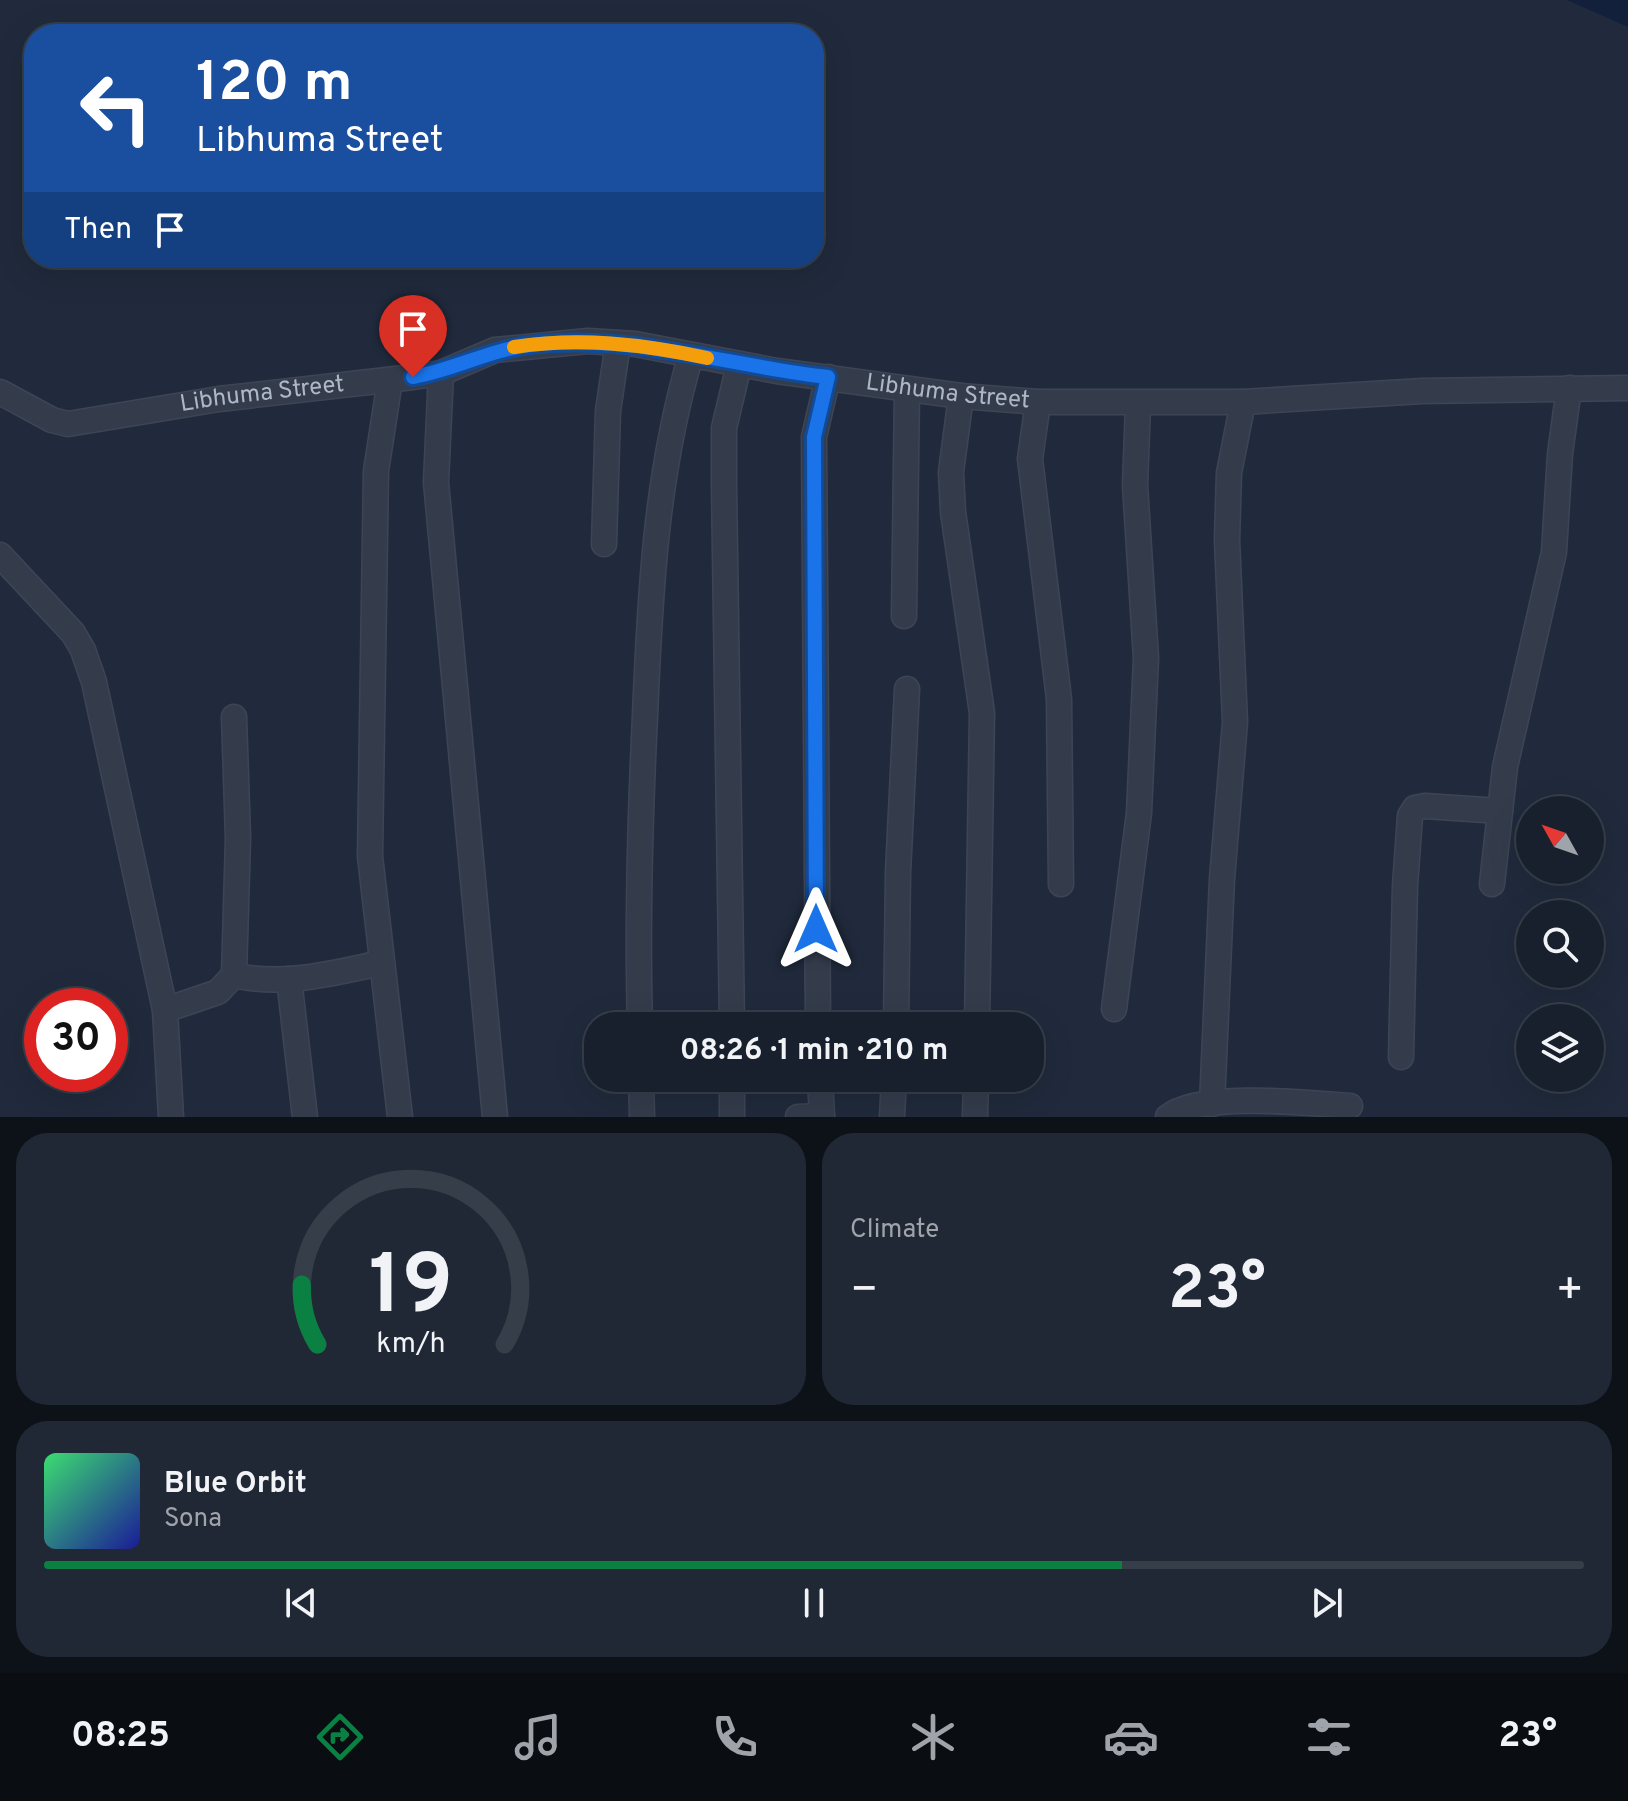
<!DOCTYPE html>
<html lang="en">
<head>
<meta charset="utf-8">
<style>
  :root { --surface:#18202d; --page:#212835; --text:#f1f3f6; --muted:#9fa3aa; --line:#363e49; --accent:#0b8043 }
  body { margin:0; font-family:Overpass,sans-serif; background:var(--page); color:var(--text); height:100vh; display:flex; flex-direction:column; font-size:30px; white-space:nowrap }
  * { box-sizing:border-box; margin:0 }
  p { font-size:26px; color:var(--muted) }
  .icon { flex:none; width:44px; height:44px; fill:none; stroke:currentColor; stroke-width:2; stroke-linecap:round; stroke-linejoin:round }
  .map { position:relative; height:1117px; overflow:hidden }
  .sheet { display:flex; flex-direction:column; gap:16px; padding:16px; background:#0d1219; flex:1 }
  .sheet>* { flex:none }
  .hud { position:absolute; left:24px; top:24px; width:800px; height:244px; border-radius:32px; box-shadow:0 8px 32px #0002,0 0 0 2px var(--line); background:#1a4fa0; color:#fff; overflow:hidden }
  .needle { width:52px; rotate:310deg }
  .buttons { position:absolute; left:1516px; top:796px; display:grid; gap:16px }
  .buttons a { display:grid; place-items:center; width:88px; height:88px; border-radius:50%; background:var(--surface); box-shadow:0 8px 32px #0002,0 0 0 2px var(--line); font-size:40px }
  .speed { position:absolute; left:24px; top:988px; display:flex; gap:16px; font-size:40px; font-weight:700; text-align:center }
  .speed>* { display:grid; place-content:center; width:104px; height:104px; border-radius:50%; background:var(--surface); box-shadow:0 8px 32px #0002,0 0 0 2px var(--line); line-height:1 }
  .speed .limit { border:12px solid #d22; background:#fff; color:#111 }
  .pin { position:absolute; display:grid; place-items:center; width:68px; height:68px; color:#fff; margin:-82px -34px; border-radius:50% 50% 50% 0; rotate:-45deg; box-shadow:0 0 8px #0007 }
  .pin .icon { rotate:45deg }
  .me { position:absolute; width:88px; margin:-44px; rotate:0deg; stroke-linejoin:round; filter:drop-shadow(0 0 6px #0008) }
  .turn { display:flex; align-items:center; gap:28px; height:168px; padding:0 40px; font-size:36px }
  .turn .icon { width:104px; height:104px; stroke-width:2.5 }
  .turn b { display:block; font-size:56px; line-height:68px }
  .then { display:flex; align-items:center; height:76px; padding:0 40px; background:#0003; gap:16px; font-size:30px }
  .big { font-size:60px; font-weight:700; line-height:1.1 }
  .sheet .tile { flex:1; display:flex; flex-direction:column; justify-content:center; gap:12px; min-width:0; padding:0 28px; border-radius:32px; background:var(--page) }
  .sheet .dial { align-items:center; gap:0 }
  .dial svg { height:208px; overflow:visible; fill:none; stroke:var(--line); stroke-width:7; stroke-linecap:round; text-anchor:middle }
  .dial text { fill:var(--text); stroke:none }
  .song { display:flex; align-items:center; gap:24px }
  .cover { width:96px; height:96px; border-radius:12px; background:linear-gradient(135deg,hsl(140 70% 55%),hsl(240 70% 35%)) }
  .played { height:8px; border-radius:4px; background:linear-gradient(90deg,var(--accent) 70%,var(--line) 70%) }
  .keys { display:flex; justify-content:space-around; direction:ltr }
  .heat { display:flex; justify-content:space-between; align-items:center; font-size:44px; direction:ltr }
  .sheet .tiles { flex:1; display:grid; gap:16px; grid-template-columns:1fr 1fr }
  .tile:last-child { grid-column:span 2 }
  .trip { position:absolute; left:584px; top:1012px; width:460px; height:80px; border-radius:32px; background:var(--surface); box-shadow:0 8px 32px #0002,0 0 0 2px var(--line); font-weight:700; line-height:80px; text-align:center }
  .tabs { display:flex; height:128px; justify-content:space-around; align-items:center; background:#0a0d12; color:var(--muted) }
  .tabs .icon { width:56px; height:56px }
  .tabs .current { color:var(--accent) }
  .tabs b { font-size:36px; color:var(--text) }
  .map>svg:first-child { display:block }
  .water { fill:#12203b }
  .lines { fill:none; stroke-linecap:round; stroke-linejoin:round }
  .minor-casing { stroke:#3d4555; stroke-width:27 }
  .minor { stroke:#343c4c; stroke-width:24 }
  .route-casing { stroke:#114b97; stroke-width:20 }
  .route { stroke:#1a73e8; stroke-width:14 }
  .slow { stroke:#f59e0b; stroke-width:14 }
  .labels { text-anchor:middle; dominant-baseline:central; stroke-width:8; stroke-linejoin:round; paint-order:stroke }
  .street-label { font-size:24px; fill:#aeb7c8; stroke:#192131 }
</style>
</head>
<body>
<div class="map">
<svg width="1628" height="1117" viewBox="0 0 1628 1117">
  <rect width="100%" height="100%" fill="#202a3c"/>
  <path class="water" d="M1565,0H1628V27L1567,0Z"/>
  <g class="lines">
    <defs>
      <g id="minor">
        <path d="M441,373L436,482L495,1117"/>
        <path d="M390,380L376,471L370,856L400,1117"/>
        <path id="s1" d="M0,392L52,420L68,424L219,399L413,377L441,373L495,350L588,341L635,344L777,371L961,396L1038,402H1243L1422,391L1628,388"/>
        <path d="M961,396L951,472L953,512L982,713L977,1026"/>
        <path d="M1038,402L1030,459L1059,699L1061,884"/>
        <path d="M604,544L608,411L618,343"/>
        <path d="M0,555L73,633L83,650L94,682L165,1010L171,1117"/>
        <path d="M904,616L907,389"/>
        <path d="M1492,884L1505,767L1554,552L1560,454L1569,388"/>
        <path d="M234,975C282,987 333,973 381,963"/>
        <path d="M289,979L305,1117"/>
        <path d="M1114,1009L1139,813L1146,658L1135,485L1138,404"/>
        <path d="M165,1010L218,992L234,975L238,838L234,717"/>
        <path d="M640,1026C637,923 640,819 645,716C650,593 656,473 691,355"/>
        <path d="M732,1026L724,485V428L739,365"/>
        <path d="M818,1026L814,437L828,377"/>
        <path d="M896,1026L898,873L907,689"/>
        <path d="M1401,1057L1405,886L1410,816L1415,808L1425,806L1500,811"/>
        <path d="M641,1078L642,1117"/>
        <path d="M732,1078V1117"/>
        <path d="M820,1078L822,1117"/>
        <path d="M1212,1104L1222,879L1235,722L1227,540L1229,473L1243,402"/>
        <path d="M798,1117L822,1116"/>
        <path d="M892,1117L894,1078"/>
        <path d="M975,1117L976,1078"/>
        <path d="M1168,1117C1198,1091 1311,1103 1350,1106"/>
      </g>
    </defs>
    <use href="#minor" class="minor-casing"/>
    <use href="#minor" class="minor"/>
  </g>
  <g class="lines">
    <defs>
      <path id="route" d="M413,377C454,370 489,350 530,345C631,333 729,366 828,377L814,437L816,929"/>
    </defs>
    <use href="#route" class="route-casing"/>
    <use href="#route" class="route"/>
    <path class="slow" d="M514,347C580,337 642,344 707,358"/>
  </g>
  <g class="labels">
    <g class="street-label">
      <text stroke="none"><textPath href="#s1" startOffset="968">Libhuma Street</textPath></text>
      <text stroke="none"><textPath href="#s1" startOffset="272">Libhuma Street</textPath></text>
    </g>
  </g>
</svg>
<div class="buttons">
<a><svg class="needle" viewBox="-14 -14 28 28"><path d="M0-13l5 13h-10z" fill="#e53935"/><path d="M0 13l5-13h-10z" fill="#9fa3aa"/></svg></a>
<a><svg class="icon" aria-label="search" viewBox="0 0 24 24"><circle cx="10" cy="10" r="6"/><path d="M15 15l6 6"/></svg></a>
<a><svg class="icon" aria-label="layers" viewBox="0 0 24 24"><path d="M12 4l9 5-9 5-9-5zM3 14l9 5 9-5"/></svg></a>
</div>
<div class="speed"><div class="limit">30</div></div>
<div class="pin" style="left:413px;top:377px;background:#d93025"><svg class="icon" aria-label="arrive" viewBox="0 0 24 24"><path d="M6 21V4h12l-3 4 3 4H6"/></svg></div>
<svg class="me" style="left:816px;top:929px" viewBox="-20 -20 40 40"><path d="M0-17L14 15 0 8-14 15z" fill="#1a73e8" stroke="#fff" stroke-width="4"/></svg>
<div class="trip">08:26 · 1 min · 210 m</div>
<div class="hud">
<div class="turn"><svg class="icon" aria-label="left" viewBox="0 0 24 24"><path d="M17 20v-9H6M10 6l-5 5 5 5"/></svg><div><b>120 m</b>Libhuma Street</div></div>
<div class="then">Then<svg class="icon" aria-label="arrive" viewBox="0 0 24 24"><path d="M6 21V4h12l-3 4 3 4H6"/></svg></div>
</div>
</div>
<section class="sheet">
<div class="tiles">
<div class="tile dial"><svg viewBox="0 0 100 80">
<path d="M14 69A42 42 0 1 1 86 69"/>
<path d="M14 69A42 42 0 0 1 8 46" stroke="#0b8043"/>
<text x="50" y="56" font-size="32" font-weight="700">19</text>
<text x="50" y="72" font-size="11">km/h</text>
</svg></div>
<div class="tile"><p>Climate</p>
<div class="heat"><a>−</a><b class="big">23°</b><a>+</a></div>
</div>
<div class="tile">
<div class="song"><i class="cover"></i><div><b>Blue Orbit</b><p>Sona</p></div></div>
<div class="played"></div>
<div class="keys"><svg class="icon" aria-label="previous" viewBox="0 0 24 24"><path d="M18 5L8 12l10 7zM5 5v14"/></svg><svg class="icon" aria-label="pause" viewBox="0 0 24 24"><path d="M8 5v14M16 5v14"/></svg><svg class="icon" aria-label="next" viewBox="0 0 24 24"><path d="M6 5l10 7-10 7zM19 5v14"/></svg></div>
</div>
</div>
</section>
<nav class="tabs">
<b>08:25</b>
<svg class="icon current" aria-label="directions" viewBox="0 0 24 24"><path d="M12 3l9 9-9 9-9-9zM9 14v-3h6M13 9l2 2-2 2"/></svg>
<svg class="icon" aria-label="music" viewBox="0 0 24 24"><path d="M9 18V5l10-2v13"/><circle cx="6" cy="18" r="3"/><circle cx="16" cy="16" r="3"/></svg>
<svg class="icon" aria-label="phone" viewBox="0 0 24 24"><path d="M5 4h4l2 5-3 2q2 4 5 5l2-3 5 2v4C11 20 4 13 5 4z"/></svg>
<svg class="icon" aria-label="climate" viewBox="0 0 24 24"><path d="M12 3v18M4 7l16 10M4 17L20 7"/></svg>
<svg class="icon" aria-label="car" viewBox="0 0 24 24"><path d="M5 17H2v-5l4-1 3-4h7l3 4 3 1v5h-3M9 17h6M6 11h13"/><circle cx="7" cy="17" r="2"/><circle cx="17" cy="17" r="2"/></svg>
<svg class="icon" aria-label="filters" viewBox="0 0 24 24"><path d="M4 7h16M4 17h16"/><circle cx="9" cy="7" r="2"/><circle cx="15" cy="17" r="2"/></svg>
<b>23°</b>
</nav>
</body>
</html>
